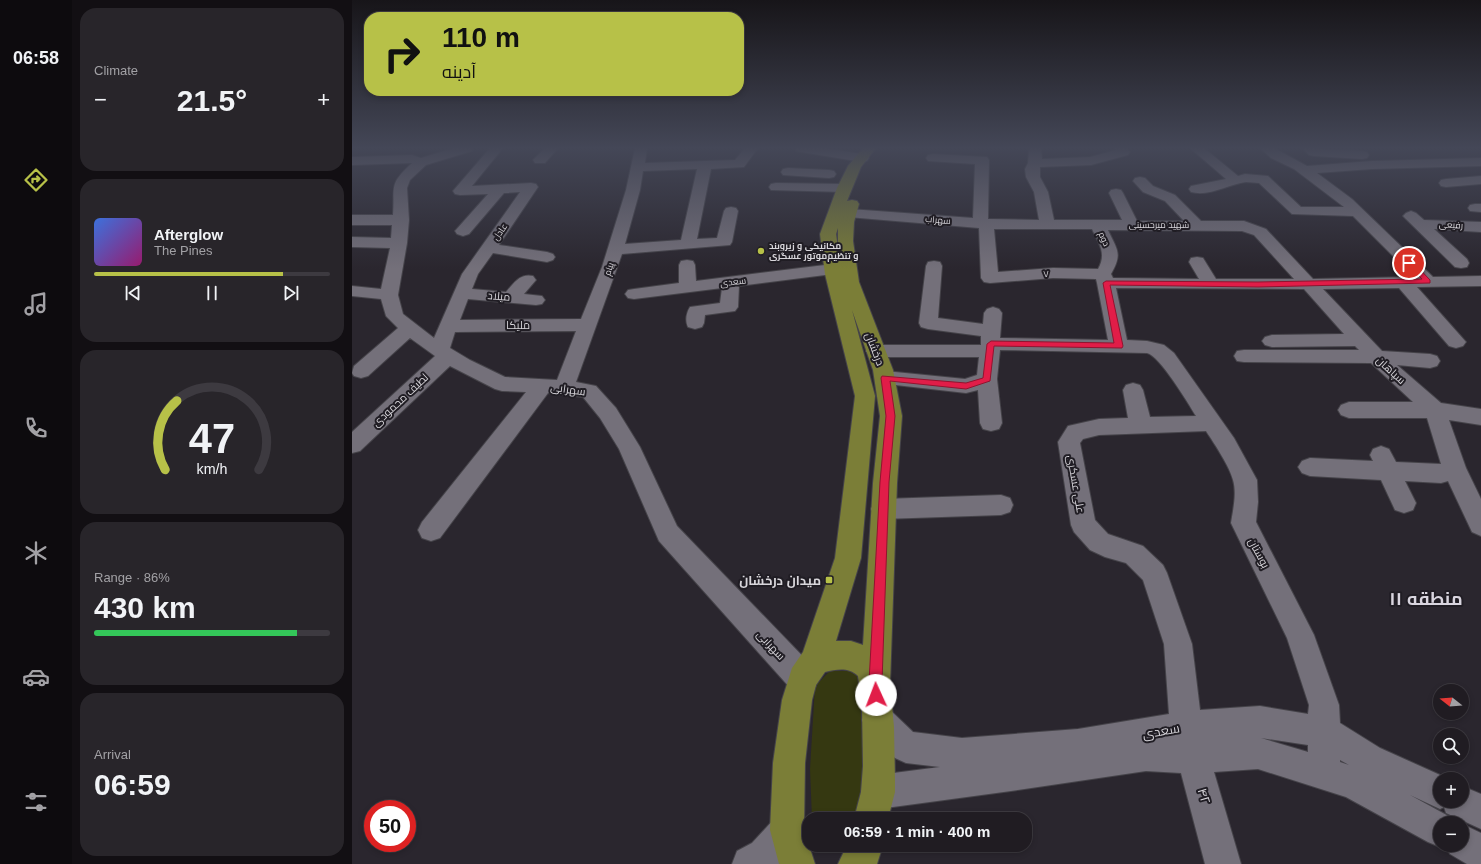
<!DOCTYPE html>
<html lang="en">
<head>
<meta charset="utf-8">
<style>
  :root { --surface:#201c22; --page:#28252a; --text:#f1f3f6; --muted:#a2a1a5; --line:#3d3a40; --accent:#b7c148 }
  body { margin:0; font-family:Helvetica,Cairo,sans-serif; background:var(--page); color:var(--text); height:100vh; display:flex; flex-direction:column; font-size:15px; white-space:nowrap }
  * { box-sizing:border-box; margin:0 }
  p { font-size:13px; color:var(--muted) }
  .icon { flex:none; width:22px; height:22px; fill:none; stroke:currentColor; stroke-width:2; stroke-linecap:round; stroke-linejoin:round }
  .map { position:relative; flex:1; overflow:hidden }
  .panel { display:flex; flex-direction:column; gap:8px; padding:8px; background:#120f13; width:280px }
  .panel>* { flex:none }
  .guide { position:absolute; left:12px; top:12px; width:380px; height:84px; border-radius:16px; box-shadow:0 2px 6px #0003,0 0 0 1px var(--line); background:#b7c148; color:#111; overflow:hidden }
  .needle { width:26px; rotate:287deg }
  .buttons { position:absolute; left:1081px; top:684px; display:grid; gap:8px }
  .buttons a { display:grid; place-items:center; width:36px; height:36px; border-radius:50%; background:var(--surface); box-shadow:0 2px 6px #0003,0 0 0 1px var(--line); font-size:20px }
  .speed { position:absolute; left:12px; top:800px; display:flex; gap:8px; font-size:20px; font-weight:700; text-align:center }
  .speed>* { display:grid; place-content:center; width:52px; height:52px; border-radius:50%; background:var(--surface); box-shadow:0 2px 6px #0003,0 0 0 1px var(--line); line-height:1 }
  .speed .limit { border:6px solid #d22; background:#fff; color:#111 }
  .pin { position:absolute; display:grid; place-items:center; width:34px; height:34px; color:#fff; margin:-17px; border:2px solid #fff; border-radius:50%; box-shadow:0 1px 4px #0007 }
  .me { position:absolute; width:44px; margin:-22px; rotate:358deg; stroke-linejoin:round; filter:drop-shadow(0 0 3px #0008) }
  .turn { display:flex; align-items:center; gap:14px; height:84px; padding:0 12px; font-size:18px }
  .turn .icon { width:52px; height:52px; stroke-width:2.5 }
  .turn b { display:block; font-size:28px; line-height:34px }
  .big { font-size:30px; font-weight:800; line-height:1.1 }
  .panel .widget { flex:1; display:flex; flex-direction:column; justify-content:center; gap:6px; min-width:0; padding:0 14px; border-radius:16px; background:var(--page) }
  .panel .dial { align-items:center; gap:0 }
  .dial svg { height:104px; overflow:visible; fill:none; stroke:var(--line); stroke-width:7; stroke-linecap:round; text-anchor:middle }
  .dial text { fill:var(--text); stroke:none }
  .song { display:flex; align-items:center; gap:12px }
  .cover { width:48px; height:48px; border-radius:6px; background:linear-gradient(135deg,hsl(220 70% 55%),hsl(320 70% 35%)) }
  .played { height:4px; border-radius:2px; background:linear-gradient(90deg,var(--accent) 80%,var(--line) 80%) }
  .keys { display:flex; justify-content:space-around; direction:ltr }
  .heat { display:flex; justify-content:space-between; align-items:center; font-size:22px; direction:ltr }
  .charge { height:6px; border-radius:3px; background:linear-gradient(90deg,#34c759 86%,var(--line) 0) }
  .trip { position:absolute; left:450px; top:812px; width:230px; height:40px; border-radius:16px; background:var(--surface); box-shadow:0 2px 6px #0003,0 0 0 1px var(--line); font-weight:800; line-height:40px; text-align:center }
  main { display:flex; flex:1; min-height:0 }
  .tabs { display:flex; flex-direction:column; width:72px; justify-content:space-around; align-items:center; background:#0d0b0e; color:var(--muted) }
  .tabs .icon { width:28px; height:28px }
  .tabs .current { color:var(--accent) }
  .tabs b { font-size:18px; color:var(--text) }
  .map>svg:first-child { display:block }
  .green { fill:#353811 }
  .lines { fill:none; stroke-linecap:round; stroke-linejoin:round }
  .minor-casing { stroke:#454349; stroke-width:2 }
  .major-casing { stroke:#454349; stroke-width:2 }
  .minor { fill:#74707a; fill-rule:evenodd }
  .major { fill:#7b7e37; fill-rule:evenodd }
  .route { fill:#e11d48; stroke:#92132f }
  .poi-dot { fill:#b7c148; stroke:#201d24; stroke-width:1.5 }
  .labels { text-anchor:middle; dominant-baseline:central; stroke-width:4; stroke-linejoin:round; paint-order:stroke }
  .far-street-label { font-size:9px; fill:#d8d6db; stroke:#201d24 }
  .far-poi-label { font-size:9px; font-weight:bold; fill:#d8d6db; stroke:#201d24; text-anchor:start }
  .street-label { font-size:11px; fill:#d8d6db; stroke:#201d24 }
  .near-poi-label { font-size:13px; font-weight:bold; fill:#d8d6db; stroke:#201d24; text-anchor:end }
  .near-street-label { font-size:13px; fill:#d8d6db; stroke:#201d24 }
  .near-district-label { font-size:18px; font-weight:bold; fill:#d9d5df; stroke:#201d24 }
</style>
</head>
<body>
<main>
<nav class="tabs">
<b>06:58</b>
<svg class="icon current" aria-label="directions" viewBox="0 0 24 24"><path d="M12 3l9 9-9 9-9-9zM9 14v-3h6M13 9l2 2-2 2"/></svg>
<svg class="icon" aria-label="music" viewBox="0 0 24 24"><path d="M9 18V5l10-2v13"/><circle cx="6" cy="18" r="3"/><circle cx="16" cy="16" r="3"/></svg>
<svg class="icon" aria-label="phone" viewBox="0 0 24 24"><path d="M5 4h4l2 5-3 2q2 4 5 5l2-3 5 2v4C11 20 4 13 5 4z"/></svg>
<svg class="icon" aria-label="climate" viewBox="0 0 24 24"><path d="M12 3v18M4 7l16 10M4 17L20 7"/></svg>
<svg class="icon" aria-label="car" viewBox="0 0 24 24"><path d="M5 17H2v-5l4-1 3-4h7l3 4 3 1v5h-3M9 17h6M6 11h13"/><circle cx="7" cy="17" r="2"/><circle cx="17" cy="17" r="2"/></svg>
<svg class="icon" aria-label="filters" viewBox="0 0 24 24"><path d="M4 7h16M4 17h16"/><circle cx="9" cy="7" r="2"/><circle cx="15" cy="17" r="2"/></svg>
</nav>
<section class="panel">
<div class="widget"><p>Climate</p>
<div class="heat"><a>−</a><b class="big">21.5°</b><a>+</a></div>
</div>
<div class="widget">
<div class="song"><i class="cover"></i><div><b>Afterglow</b><p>The Pines</p></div></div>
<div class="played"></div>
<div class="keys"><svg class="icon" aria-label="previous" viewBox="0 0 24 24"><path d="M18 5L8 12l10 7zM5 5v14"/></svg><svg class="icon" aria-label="pause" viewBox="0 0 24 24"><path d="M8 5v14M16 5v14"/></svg><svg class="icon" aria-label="next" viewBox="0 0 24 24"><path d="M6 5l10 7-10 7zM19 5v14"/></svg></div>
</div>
<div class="widget dial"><svg viewBox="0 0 100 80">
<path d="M14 69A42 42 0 1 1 86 69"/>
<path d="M14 69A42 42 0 0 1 23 16" stroke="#b7c148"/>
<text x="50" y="56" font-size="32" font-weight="700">47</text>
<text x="50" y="72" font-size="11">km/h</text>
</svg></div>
<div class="widget"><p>Range · 86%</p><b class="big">430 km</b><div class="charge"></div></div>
<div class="widget"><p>Arrival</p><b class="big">06:59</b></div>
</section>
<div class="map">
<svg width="1129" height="864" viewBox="0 0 1129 864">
  <rect width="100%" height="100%" fill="#2a262e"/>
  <path class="green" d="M478,671H503L512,686L510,795L504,819H460L458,769L463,686Z"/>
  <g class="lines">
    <defs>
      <g id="minor">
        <path d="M102,148H121L120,151L74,165L58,180L55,188L57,220L55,243L46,295L51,314L82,338L110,274L168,192L152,193L117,234L111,236L105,234L103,231L136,194L108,195L103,194L101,191L138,148H151L120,186L179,183L184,184L186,187L147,245L195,252L201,254L203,257L201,260L195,262L141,253L126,274L120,289L154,292C162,283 168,273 181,276L184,280L172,294L190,296L193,300L190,304L184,305L116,299L108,320L229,319L250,267L274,190L283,148H295L293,163L383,160L393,148H406L392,167L359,169L345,239L365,238L372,211L374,208L379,207L384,208L386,211L380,242L378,245L270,254L224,382L244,386L264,408L288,447L325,526L462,668L466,679L462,690L451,694L440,690L307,541L267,449L248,418L231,397L196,393L88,538L79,541L70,538L66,530L70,522L174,392L150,391L143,389L98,366L8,451L0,453V432L83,356L58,338L16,376L9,378L2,376L0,373L2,366L46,328L34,316L29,299L0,296V286L29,289L38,248L0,247V237L39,238L40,225H0V215H41C43,186 36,185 60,163L0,165V157L60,155L69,158ZM345,169L329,240L273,244L288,190L291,171ZM224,331L205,380L153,377L118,360L98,348L103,332Z"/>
        <path d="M193,148H206L193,163H183L181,160Z"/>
        <path d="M443,148H471L510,154L515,155L517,158L515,161L510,162L449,152L444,151Z"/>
        <path d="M677,148H689L690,159L738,157L764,150L763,148H775L778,152L776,155L739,165L688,167V177L696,192L702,220H770L757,193L759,190L764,189L769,190L771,193L785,221H832L813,201L791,192L781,181L783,178L788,177L793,178L801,186L823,195L849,221H892L914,229L961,279L1062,277L1001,216L940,214L907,183C903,183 899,182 894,182C877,184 857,197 839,192L837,189L839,186L874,179L838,148H852L886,176L893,174L916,176L949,207H992L942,169L919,158L908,148H922L955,166L1020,161L1129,158V166L1020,169L965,173L1000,199L1081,277L1129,276V286L1065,287L1114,342L1111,346L1104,348L1097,346L1047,288L971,289L1030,351L1078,354L1085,356L1088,361L1085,366L1078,368L1045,365L1089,403L1129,409V425L1097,420L1114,468L1129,499V536L1120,532L1096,481L1089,483L1053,481L1064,503L1061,510L1052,513L1043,510L1029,480L958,476L950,473L946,467L950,461L958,458L1021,461L1018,455L1021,449L1029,446L1037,449L1044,462L1089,464L1075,418H997L989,415L986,410L989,405L997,402H1061L1019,363L892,362L885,361L882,356L885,351L892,350H1007L1003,346L920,347L913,345L910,341L913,337L920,335L992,334L952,289L764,288L775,340L795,341L812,345L822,353L882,438L905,480L906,502L904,522L962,635L987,705L988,723L1028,748L1097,779H1088V801H1110V786L1129,794V829L1094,813L1092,807L1088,809L1058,795L1100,818L1102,823H1088V845H1110V824L1129,833V864H1115L1098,854L1094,845L1088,847L1076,842L994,797L906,769L862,772L889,864H853L829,773L794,771L659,791L526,809L514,804L509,792L514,780L526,775L588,767L554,763L543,758L515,731L510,720L515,709L526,704L537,709L561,732L610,738L726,729L817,714L812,644L791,580L774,563L753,557L738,550L722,532L719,525L706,442L716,426L747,419L776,418L771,390L774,385L781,383L788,385L791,390L798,417L844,416C836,403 808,356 795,353L648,350L645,379L650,423L647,429L639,431L631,429L628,423L626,390L614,393L526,383L523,378L526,373L533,371L613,379L625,375L627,357H524L517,355L514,351L517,347L524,345H629V336L576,329L569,327L567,323L574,266L576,262L582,261L588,262L590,266L586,318L631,324L632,313L635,309L641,307L647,309L650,313L648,338L756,340L745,283L744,279L701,278L638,283L632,282L629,278L627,228L484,216L479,215L477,212L479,209L484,208L621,218L623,164L576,161L574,158L576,155L581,154L635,157L637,160L636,219L687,220L682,192L674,177L673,169L676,163ZM642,229H740C747,244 755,253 746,269L701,268L646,272ZM756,230L890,231L902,235L942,279H864L851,258L845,257L839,258L837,262L847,279L761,278L759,274C771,253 765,250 756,230ZM854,431C862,443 878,467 881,480C885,493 881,510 879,523L935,638L957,705L956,714L908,706L848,710L840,644L815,573L811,565L791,546L756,534L743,520L728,443L731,439L747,435ZM909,738L956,745V752ZM988,760L997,765L988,762Z"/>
        <path d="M950,148L1010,151L1015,152L1017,155L1015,158L1010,159L962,156L957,155Z"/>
        <path d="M436,168L477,170L482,171L484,174L482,177L477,178L431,175L429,172L431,169Z"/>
        <path d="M1129,176V184L1094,187L1089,186L1087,183L1089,180L1094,179Z"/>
        <path d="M424,183L492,184L497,185L499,188L497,191L492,192L419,190L417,187L419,184Z"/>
        <path d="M1123,204H1129V212L1118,211L1116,208L1118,205Z"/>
        <path d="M1059,211L1064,213L1072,220L1129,222V232L1082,229L1115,259L1117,263L1115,267L1109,268L1103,267L1054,219L1051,216L1054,213Z"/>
        <path d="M335,260L341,261L343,265L344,281L481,264L487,265L489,269L487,273L481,274L387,286L386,307L383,311L353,315L352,323L350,327L343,329L336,327C333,321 334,313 338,307L368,303L370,288L282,299L276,298L273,294L276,290L282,289L327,283V265L329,261Z"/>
        <path d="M649,495L658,498L661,505L658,512L649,515L531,519L522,516L519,509L522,502L531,499Z"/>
        <path d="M435,813L447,818L452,830L447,842L429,864H380L385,851L400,843L423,818Z"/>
      </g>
      <g id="major">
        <path d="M511,148H524L509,167L495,201L500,200L505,201L507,204L502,222L501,241L507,282L541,370L550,416L545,483L538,685L542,727L543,781V792L536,819H502L509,792L511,766L510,707L506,676C497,667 485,669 473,672L464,685L460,700L453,763L452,830L463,864H427L418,830L421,763L430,700L440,668L451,652L483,558L503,396L473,274L468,234L485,188L496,166ZM486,228V248L484,234ZM500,310L521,370L528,416L521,483L511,645L499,641H484L509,558L523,396Z"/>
        <path d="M495,845H531L525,864H486Z"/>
      </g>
    </defs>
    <use href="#minor" class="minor-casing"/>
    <use href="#major" class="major-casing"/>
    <use href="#minor" class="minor"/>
    <use href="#major" class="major"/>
  </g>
  <linearGradient id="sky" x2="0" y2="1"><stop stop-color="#171519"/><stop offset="0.55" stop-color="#444757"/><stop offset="1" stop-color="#444757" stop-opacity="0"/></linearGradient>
  <rect width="1129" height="269" fill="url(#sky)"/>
  <path class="route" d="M1055,261H1060L1078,280V283L906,287L758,285L771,346L770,348L642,346L638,381L614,389L538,381L543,416L537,482L530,682L531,695L529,699L524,701L520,699L517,682L528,482L534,416L529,378L530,376L614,383L631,378L635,344L639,341L762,343L751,283L754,281L906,282L1070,279L1055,264Z"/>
  <g class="poi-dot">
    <circle cx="409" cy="251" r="4"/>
    <rect x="473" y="576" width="8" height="8" rx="2"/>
  </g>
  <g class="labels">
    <g class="far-street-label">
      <text transform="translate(586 220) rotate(5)">سهراب</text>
      <text x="807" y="225">شهید میرحسینی</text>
      <text transform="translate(1099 225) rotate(3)">رفیعی</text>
      <text transform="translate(148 232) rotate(-56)">عادل</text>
      <text transform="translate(752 239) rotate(66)">دوم</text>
      <text transform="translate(257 269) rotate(-71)">پیام</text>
      <text transform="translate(694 274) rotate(-4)">۷</text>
      <text transform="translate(381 282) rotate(-7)">سعدی</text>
    </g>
    <g class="far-poi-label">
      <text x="417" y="246">مکانیکی و زیروبند<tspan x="417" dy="10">و تنظیم‌موتور عسگری</tspan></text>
    </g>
    <g class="street-label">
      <text transform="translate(147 296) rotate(5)">میلاد</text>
      <text x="166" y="325">ملیکا</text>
      <text transform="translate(523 349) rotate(69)">درخشان</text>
      <text transform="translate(1039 370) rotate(43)">سپاهان</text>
      <text transform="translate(216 389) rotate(8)">سهرابی</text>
      <text transform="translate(48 400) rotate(-43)">لطیف محمودی</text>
      <text transform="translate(724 484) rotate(80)">علی عسکری</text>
      <text transform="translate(907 553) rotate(62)">بوستان</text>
      <text transform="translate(419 645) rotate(47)">سهرابی</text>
    </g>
    <g class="near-poi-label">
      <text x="469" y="580">میدان درخشان</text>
    </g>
    <g class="near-street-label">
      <text transform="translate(809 731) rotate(-10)">سعدی</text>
      <text transform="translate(852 796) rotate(74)">۴۲</text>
    </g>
    <g class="near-district-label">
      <text x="1074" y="599">منطقه ۱۱</text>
    </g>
  </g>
</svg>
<div class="buttons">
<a><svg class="needle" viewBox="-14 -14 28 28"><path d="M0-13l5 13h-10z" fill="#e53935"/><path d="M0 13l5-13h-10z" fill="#a2a1a5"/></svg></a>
<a><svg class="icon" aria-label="search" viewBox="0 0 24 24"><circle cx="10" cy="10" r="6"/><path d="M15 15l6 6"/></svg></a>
<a>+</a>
<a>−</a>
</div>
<div class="speed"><div class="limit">50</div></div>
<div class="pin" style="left:1057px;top:263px;background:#d93025"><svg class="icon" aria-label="arrive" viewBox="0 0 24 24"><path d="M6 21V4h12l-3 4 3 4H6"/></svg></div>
<svg class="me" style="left:524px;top:695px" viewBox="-20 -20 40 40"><circle r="19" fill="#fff"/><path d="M0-13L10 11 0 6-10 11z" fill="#e11d48"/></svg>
<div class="trip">06:59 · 1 min · 400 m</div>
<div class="guide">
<div class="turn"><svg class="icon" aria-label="right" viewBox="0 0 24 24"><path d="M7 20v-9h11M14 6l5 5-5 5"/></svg><div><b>110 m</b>آدینه</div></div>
</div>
</div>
</main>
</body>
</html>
